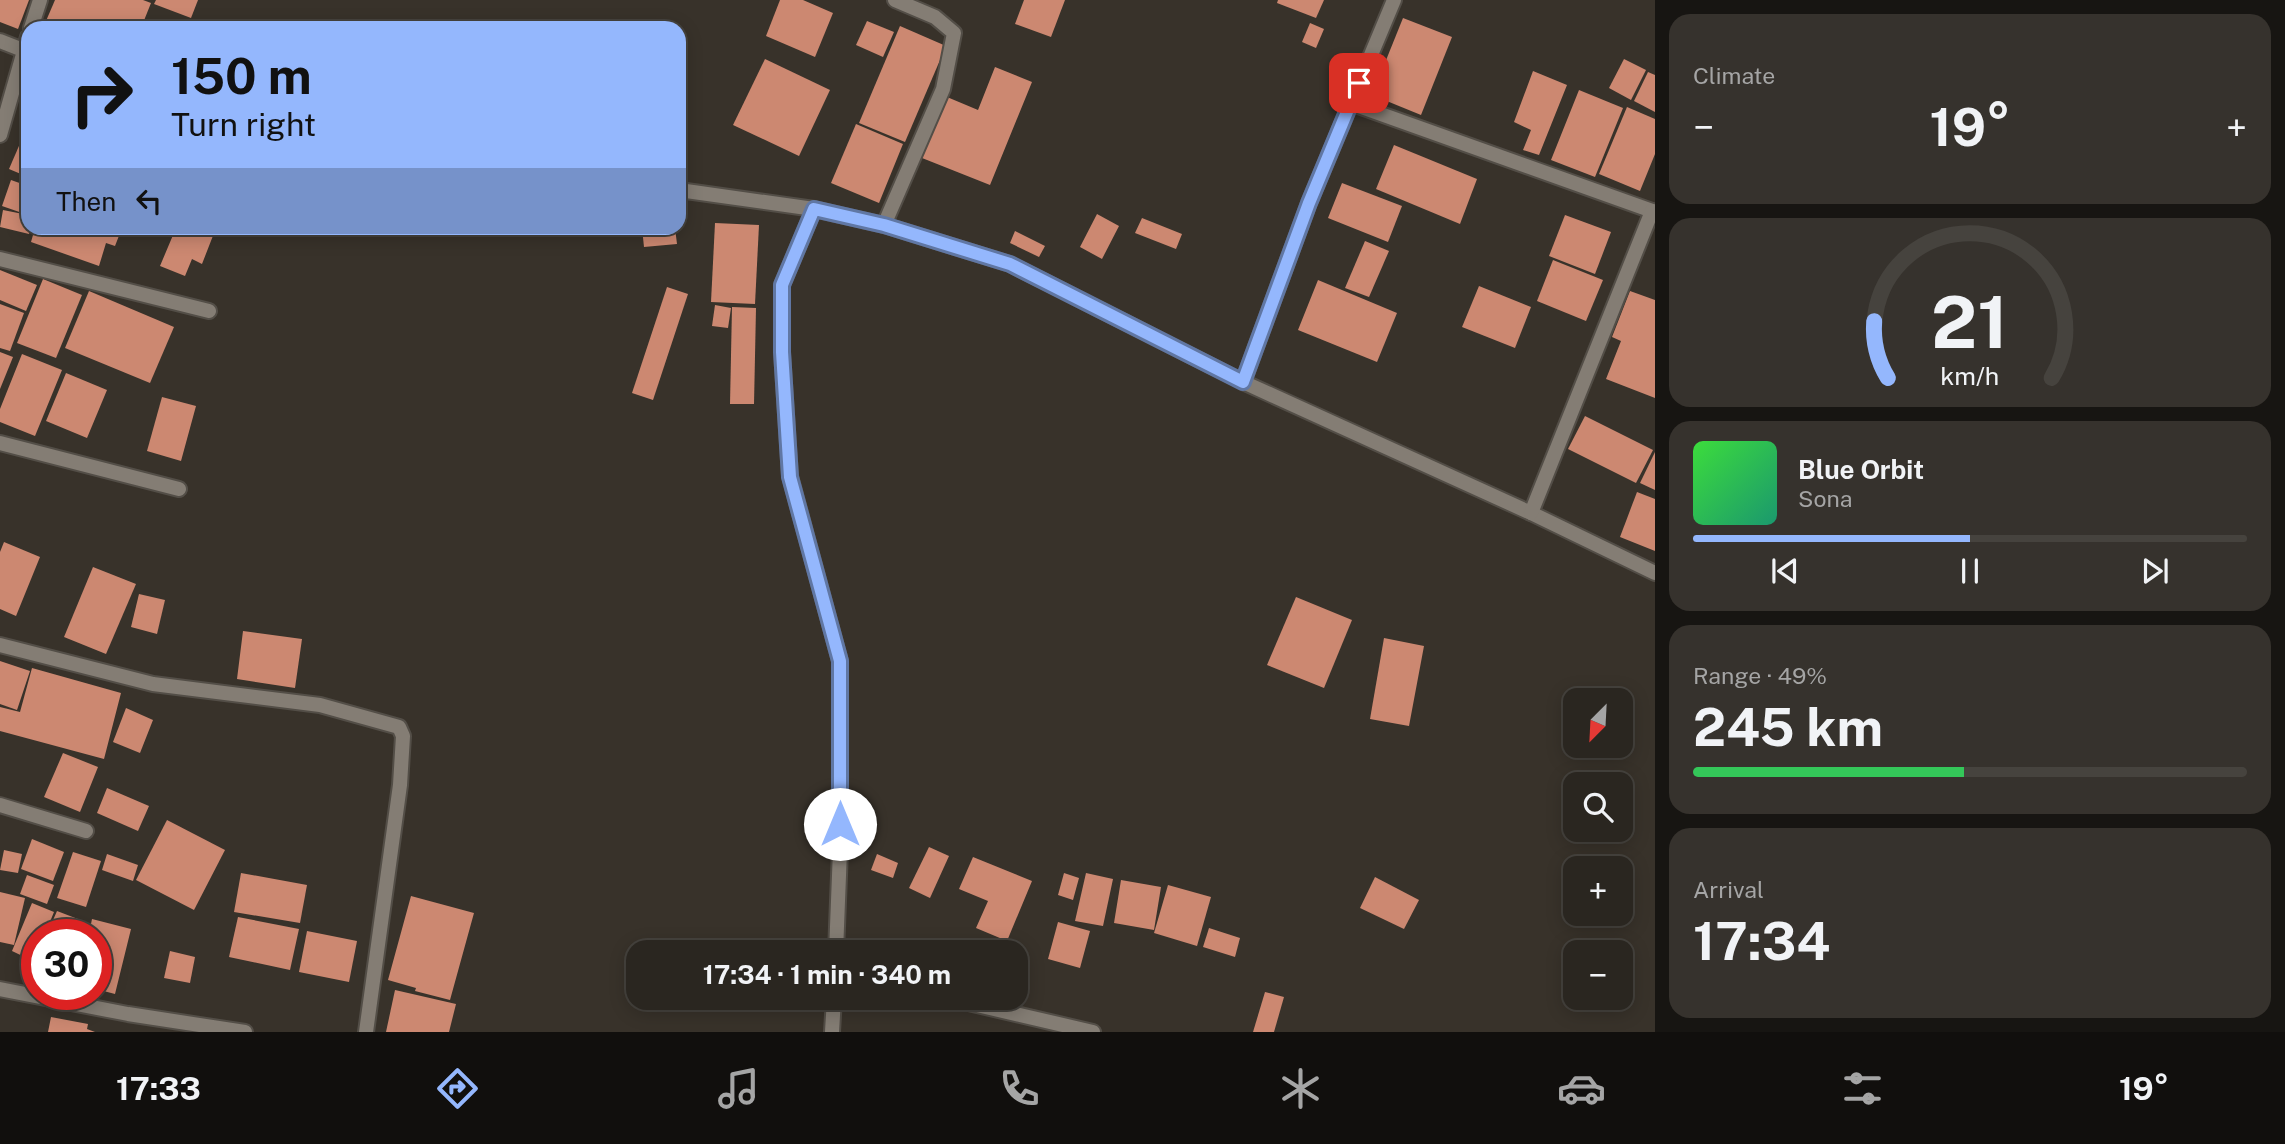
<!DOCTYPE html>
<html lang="en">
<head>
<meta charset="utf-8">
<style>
  :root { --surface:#2a2620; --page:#36322d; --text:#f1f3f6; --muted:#a5a5a5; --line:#46433e; --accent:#94b7fd }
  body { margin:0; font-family:"Public Sans",sans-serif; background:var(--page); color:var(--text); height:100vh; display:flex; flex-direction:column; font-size:26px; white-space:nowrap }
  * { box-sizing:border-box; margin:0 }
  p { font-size:23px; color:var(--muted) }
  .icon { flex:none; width:38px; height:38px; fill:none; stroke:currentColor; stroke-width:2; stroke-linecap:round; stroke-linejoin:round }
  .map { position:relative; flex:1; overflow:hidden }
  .sheet { display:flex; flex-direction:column; gap:14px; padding:14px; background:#171512; width:630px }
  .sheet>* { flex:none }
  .hud { position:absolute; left:21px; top:21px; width:665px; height:214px; border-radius:21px; box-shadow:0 4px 18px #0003,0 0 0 2px var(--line); background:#94b7fd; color:#111; overflow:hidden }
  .needle { width:46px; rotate:204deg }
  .buttons { position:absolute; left:1563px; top:688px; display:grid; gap:14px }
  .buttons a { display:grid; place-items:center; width:70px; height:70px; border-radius:14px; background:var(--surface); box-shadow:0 4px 18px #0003,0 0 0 2px var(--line); font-size:35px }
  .speed { position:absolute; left:21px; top:919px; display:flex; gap:14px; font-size:35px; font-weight:700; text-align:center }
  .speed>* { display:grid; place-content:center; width:91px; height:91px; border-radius:50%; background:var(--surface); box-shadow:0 4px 18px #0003,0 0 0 2px var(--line); line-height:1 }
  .speed .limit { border:10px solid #d22; background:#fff; color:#111 }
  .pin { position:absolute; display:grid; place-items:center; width:60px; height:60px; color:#fff; margin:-30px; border-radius:14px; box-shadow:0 4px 10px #0006 }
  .me { position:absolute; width:77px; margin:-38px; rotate:0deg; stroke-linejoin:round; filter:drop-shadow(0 0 5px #0008) }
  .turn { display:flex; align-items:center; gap:24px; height:147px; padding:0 35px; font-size:32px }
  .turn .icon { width:91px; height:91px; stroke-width:2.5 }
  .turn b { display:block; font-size:49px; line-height:60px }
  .then { display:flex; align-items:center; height:66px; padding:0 35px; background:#0003; gap:14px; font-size:26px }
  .big { font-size:52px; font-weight:700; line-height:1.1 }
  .sheet .widget { flex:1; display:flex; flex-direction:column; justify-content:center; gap:10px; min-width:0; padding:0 24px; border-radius:21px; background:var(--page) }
  .sheet .dial { align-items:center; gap:0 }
  .dial svg { height:182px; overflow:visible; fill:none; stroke:var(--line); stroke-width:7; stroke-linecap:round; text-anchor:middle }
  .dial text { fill:var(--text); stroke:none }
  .song { display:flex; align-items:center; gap:21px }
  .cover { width:84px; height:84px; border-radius:10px; background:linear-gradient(135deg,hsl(120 70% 55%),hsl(160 70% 35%)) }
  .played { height:7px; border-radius:4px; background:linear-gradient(90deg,var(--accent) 50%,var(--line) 50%) }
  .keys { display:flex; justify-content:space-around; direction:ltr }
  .heat { display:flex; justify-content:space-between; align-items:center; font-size:38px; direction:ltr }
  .charge { height:10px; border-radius:5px; background:linear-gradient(90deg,#34c759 49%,var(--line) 0) }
  .trip { position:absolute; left:626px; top:940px; width:402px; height:70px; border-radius:21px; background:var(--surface); box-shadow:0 4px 18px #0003,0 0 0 2px var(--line); font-weight:700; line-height:70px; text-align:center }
  .tabs { display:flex; height:112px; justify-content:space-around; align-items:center; background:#110f0d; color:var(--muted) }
  .tabs .icon { width:49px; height:49px }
  .tabs .selected { color:var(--accent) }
  .tabs b { font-size:32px; color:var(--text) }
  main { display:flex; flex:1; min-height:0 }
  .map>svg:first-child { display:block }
  .building { fill:#cc8871 }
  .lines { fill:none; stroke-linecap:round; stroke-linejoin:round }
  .lane-casing { stroke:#534e47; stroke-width:18 }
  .street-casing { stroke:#534e47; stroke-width:18 }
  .lane { stroke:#847d74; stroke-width:14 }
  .street { stroke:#847d74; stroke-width:14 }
  .route-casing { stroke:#6077a4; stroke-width:18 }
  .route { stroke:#94b7fd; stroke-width:12 }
</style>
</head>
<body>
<main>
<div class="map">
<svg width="1655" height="1032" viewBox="0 0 1655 1032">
  <rect width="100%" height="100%" fill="#38322a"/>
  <g class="building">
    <path d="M0,0H29L18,29L0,22Z"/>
    <path d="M55,0H143L151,3L141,28H43Z"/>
    <path d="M156,0H198L191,18L154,4Z"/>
    <path d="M780,0H803L833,13L815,57L766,36Z"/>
    <path d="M1024,0H1065L1051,37L1015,24Z"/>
    <path d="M1278,0H1324L1316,18L1277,3Z"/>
    <path d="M1403,18L1452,37L1421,115L1372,95Z"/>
    <path d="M867,21L894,32L883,57L856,45Z"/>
    <path d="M1310,23L1324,29L1316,48L1302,42Z"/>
    <path d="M900,26L946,46L905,142L859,123Z"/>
    <path d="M765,59L830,90L799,156L733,125Z"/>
    <path d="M1624,59L1646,70L1631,100L1609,88Z"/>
    <path d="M995,67L1032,82L990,185L922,158L947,97L978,110Z"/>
    <path d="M1533,71L1567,85L1539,155L1523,150L1531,130L1514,122Z"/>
    <path d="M1648,72L1655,75V112L1634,101Z"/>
    <path d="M1579,90L1623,108L1595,177L1551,160Z"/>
    <path d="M1627,107L1655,119V154L1640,191L1599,174Z"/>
    <path d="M856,124L903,144L879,203L831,183Z"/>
    <path d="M25,132L28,133V177L9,169Z"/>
    <path d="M1394,145L1477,179L1460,224L1376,189Z"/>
    <path d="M11,180L28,186V215L2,206Z"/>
    <path d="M1342,183L1402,206L1388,242L1328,218Z"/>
    <path d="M3,210L28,215V228H31L29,234L0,227Z"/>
    <path d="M1097,214L1119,226L1102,259L1080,247Z"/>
    <path d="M1565,215L1611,232L1595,274L1549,256Z"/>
    <path d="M1142,218L1182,234L1176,249L1135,233Z"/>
    <path d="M715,223L759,225L755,304L711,302Z"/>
    <path d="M35,228H122L115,246L106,243L99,266L31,242Z"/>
    <path d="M176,228H216L202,264L192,259L185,276L160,266Z"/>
    <path d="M642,228H675L677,244L644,247Z"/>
    <path d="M1015,231L1045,246L1039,257L1010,243Z"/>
    <path d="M1365,241L1389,251L1369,297L1345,288Z"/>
    <path d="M1553,260L1603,280L1586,321L1537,301Z"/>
    <path d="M0,270L37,285L26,311L0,300Z"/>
    <path d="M43,279L82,295L56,358L17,343Z"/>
    <path d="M1318,280L1397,313L1377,362L1298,330Z"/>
    <path d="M1479,286L1531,307L1515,348L1462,327Z"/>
    <path d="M667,287L688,294L653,400L632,393Z"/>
    <path d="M89,291L174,327L150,383L65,348Z"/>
    <path d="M1630,291L1655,300V398L1606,379L1621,341L1612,337Z"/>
    <path d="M0,304L24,313L10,351L0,348Z"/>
    <path d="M715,305L731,308L728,328L712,326Z"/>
    <path d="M732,307L756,308L754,404H730Z"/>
    <path d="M0,352L13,357L0,389Z"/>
    <path d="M22,354L62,370L35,436L0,422V409Z"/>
    <path d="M66,373L107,390L87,438L46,421Z"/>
    <path d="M162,397L196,406L181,461L147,451Z"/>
    <path d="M1585,416L1653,450L1636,483L1568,449Z"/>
    <path d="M1655,452V490L1640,483Z"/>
    <path d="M1637,492L1655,499V551L1620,537Z"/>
    <path d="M4,542L40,557L16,616L0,609V552Z"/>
    <path d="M93,567L136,584L106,654L64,637Z"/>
    <path d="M139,594L165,600L157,634L131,627Z"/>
    <path d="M1296,597L1352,620L1324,688L1267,665Z"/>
    <path d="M243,631L302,639L295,688L237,679Z"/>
    <path d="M1384,638L1424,646L1409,726L1370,719Z"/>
    <path d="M0,661L30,671L17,710L0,704Z"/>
    <path d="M32,668L121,693L104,759L0,731V707L20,712Z"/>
    <path d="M126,708L153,720L140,753L113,742Z"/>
    <path d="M63,753L98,767L80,812L44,797Z"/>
    <path d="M107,788L149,806L138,831L97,813Z"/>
    <path d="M167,820L225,850L194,910L136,880Z"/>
    <path d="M32,839L64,852L53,881L21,869Z"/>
    <path d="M929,847L949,856L930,898L909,888Z"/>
    <path d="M4,850L22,854L18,873L0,870Z"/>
    <path d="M73,852L101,861L86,907L57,898Z"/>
    <path d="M107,854L138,865L133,881L102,870Z"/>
    <path d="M877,854L898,863L893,878L871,870Z"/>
    <path d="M973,857L1032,881L1007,941L976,928L988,901L959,889Z"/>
    <path d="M241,873L307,885L300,923L234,912Z"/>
    <path d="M1064,873L1079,878L1073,900L1058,895Z"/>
    <path d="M1086,873L1113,879L1103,926L1075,921Z"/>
    <path d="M27,875L54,885L47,904L20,894Z"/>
    <path d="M1375,877L1419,900L1404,929L1360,908Z"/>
    <path d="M1121,880L1161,887L1154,930L1114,923Z"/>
    <path d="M1168,885L1211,897L1197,946L1154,933Z"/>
    <path d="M0,892L25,898L14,945L0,942Z"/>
    <path d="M411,896L474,913L450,1000L415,991L416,988L388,980Z"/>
    <path d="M32,903L54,912L45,934H37V952L33,961L12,951Z"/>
    <path d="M57,911L91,924L92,919L131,929L115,994L96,989V934H88L91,924L87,934H47Z"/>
    <path d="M238,917L299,929L290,970L229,957Z"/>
    <path d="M1058,922L1090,931L1080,968L1048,959Z"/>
    <path d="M1209,928L1240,938L1235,957L1203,947Z"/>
    <path d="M307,931L357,941L349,982L299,972Z"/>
    <path d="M170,951L195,957L190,983L164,978Z"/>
    <path d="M395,990L456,1004L449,1032H386Z"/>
    <path d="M1265,992L1284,997L1274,1032H1253Z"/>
    <path d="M51,1017L88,1024L87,1029L95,1032H48Z"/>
  </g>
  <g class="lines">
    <defs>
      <path id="lane" d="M947,998L1093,1032"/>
      <g id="street">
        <path d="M31,28L40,0"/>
        <path d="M0,41L28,52"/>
        <path d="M1350,103L1655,212"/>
        <path d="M0,135L28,37"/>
        <path d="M679,190L814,209L782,285V352L790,476L840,661V850L836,952"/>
        <path d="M814,209L884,225L1010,264L1243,382L1309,203L1394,0"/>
        <path d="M884,225L943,89L954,33L935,17L895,0"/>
        <path d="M0,259L209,311"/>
        <path d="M1243,382L1531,513L1655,573"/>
        <path d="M0,443L179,489"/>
        <path d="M1531,513L1652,211"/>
        <path d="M0,645L153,684L320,705L399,727L403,736L400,785L366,1032"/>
        <path d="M0,805L86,831"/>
        <path d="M0,989L128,1014L245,1032"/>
        <path d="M832,1032L834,998"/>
      </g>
    </defs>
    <use href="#lane" class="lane-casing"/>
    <use href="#street" class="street-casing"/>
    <use href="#lane" class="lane"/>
    <use href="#street" class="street"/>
  </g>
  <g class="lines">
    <defs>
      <path id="route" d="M840,824V661L790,477L782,352V285L814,209L884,225L1010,264L1243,382L1309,203L1359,83"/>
    </defs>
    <use href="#route" class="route-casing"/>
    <use href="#route" class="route"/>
  </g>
</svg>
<div class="buttons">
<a><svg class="needle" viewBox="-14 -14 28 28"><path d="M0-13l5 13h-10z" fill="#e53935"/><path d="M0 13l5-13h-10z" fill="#a5a5a5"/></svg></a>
<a><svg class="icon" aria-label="search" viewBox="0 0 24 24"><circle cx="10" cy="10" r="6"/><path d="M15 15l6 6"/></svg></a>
<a>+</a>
<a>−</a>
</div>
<div class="speed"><div class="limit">30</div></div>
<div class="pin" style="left:1359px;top:83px;background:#d93025"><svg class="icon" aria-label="arrive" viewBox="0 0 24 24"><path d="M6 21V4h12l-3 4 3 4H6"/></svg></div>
<svg class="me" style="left:840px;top:824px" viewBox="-20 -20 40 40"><circle r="19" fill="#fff"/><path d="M0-13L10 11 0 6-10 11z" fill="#94b7fd"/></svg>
<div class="trip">17:34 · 1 min · 340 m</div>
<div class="hud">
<div class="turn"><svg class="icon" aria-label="right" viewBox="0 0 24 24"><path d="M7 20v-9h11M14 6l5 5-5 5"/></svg><div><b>150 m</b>Turn right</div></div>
<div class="then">Then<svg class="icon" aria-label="left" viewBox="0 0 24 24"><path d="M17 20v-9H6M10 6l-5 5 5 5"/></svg></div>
</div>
</div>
<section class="sheet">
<div class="widget"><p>Climate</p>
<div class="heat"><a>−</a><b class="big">19°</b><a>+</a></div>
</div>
<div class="widget dial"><svg viewBox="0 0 100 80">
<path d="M14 69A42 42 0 1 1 86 69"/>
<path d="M14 69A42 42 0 0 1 8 44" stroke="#94b7fd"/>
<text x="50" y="56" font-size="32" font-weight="700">21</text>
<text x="50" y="72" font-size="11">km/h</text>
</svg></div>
<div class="widget">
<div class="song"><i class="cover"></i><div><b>Blue Orbit</b><p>Sona</p></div></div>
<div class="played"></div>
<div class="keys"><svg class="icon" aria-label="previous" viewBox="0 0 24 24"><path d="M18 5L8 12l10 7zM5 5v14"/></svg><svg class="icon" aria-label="pause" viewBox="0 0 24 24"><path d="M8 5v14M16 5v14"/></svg><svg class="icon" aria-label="next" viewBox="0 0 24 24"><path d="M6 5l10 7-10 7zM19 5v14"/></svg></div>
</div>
<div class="widget"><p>Range · 49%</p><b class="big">245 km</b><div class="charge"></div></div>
<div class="widget"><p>Arrival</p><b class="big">17:34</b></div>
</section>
</main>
<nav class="tabs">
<b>17:33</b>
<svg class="icon selected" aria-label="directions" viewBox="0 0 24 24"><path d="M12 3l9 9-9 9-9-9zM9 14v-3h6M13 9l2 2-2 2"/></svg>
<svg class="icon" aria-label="music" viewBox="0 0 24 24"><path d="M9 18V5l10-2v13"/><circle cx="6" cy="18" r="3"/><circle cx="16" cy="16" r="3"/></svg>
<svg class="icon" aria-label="phone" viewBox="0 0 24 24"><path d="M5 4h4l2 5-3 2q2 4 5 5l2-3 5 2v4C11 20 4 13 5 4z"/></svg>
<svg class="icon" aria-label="climate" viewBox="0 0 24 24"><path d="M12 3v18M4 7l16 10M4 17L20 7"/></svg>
<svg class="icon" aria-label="car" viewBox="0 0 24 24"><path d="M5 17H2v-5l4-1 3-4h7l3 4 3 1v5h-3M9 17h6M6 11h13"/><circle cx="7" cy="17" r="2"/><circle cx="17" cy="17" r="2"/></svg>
<svg class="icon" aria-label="filters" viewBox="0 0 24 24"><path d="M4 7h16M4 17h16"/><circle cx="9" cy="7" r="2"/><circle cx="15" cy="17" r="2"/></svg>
<b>19°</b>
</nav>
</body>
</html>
